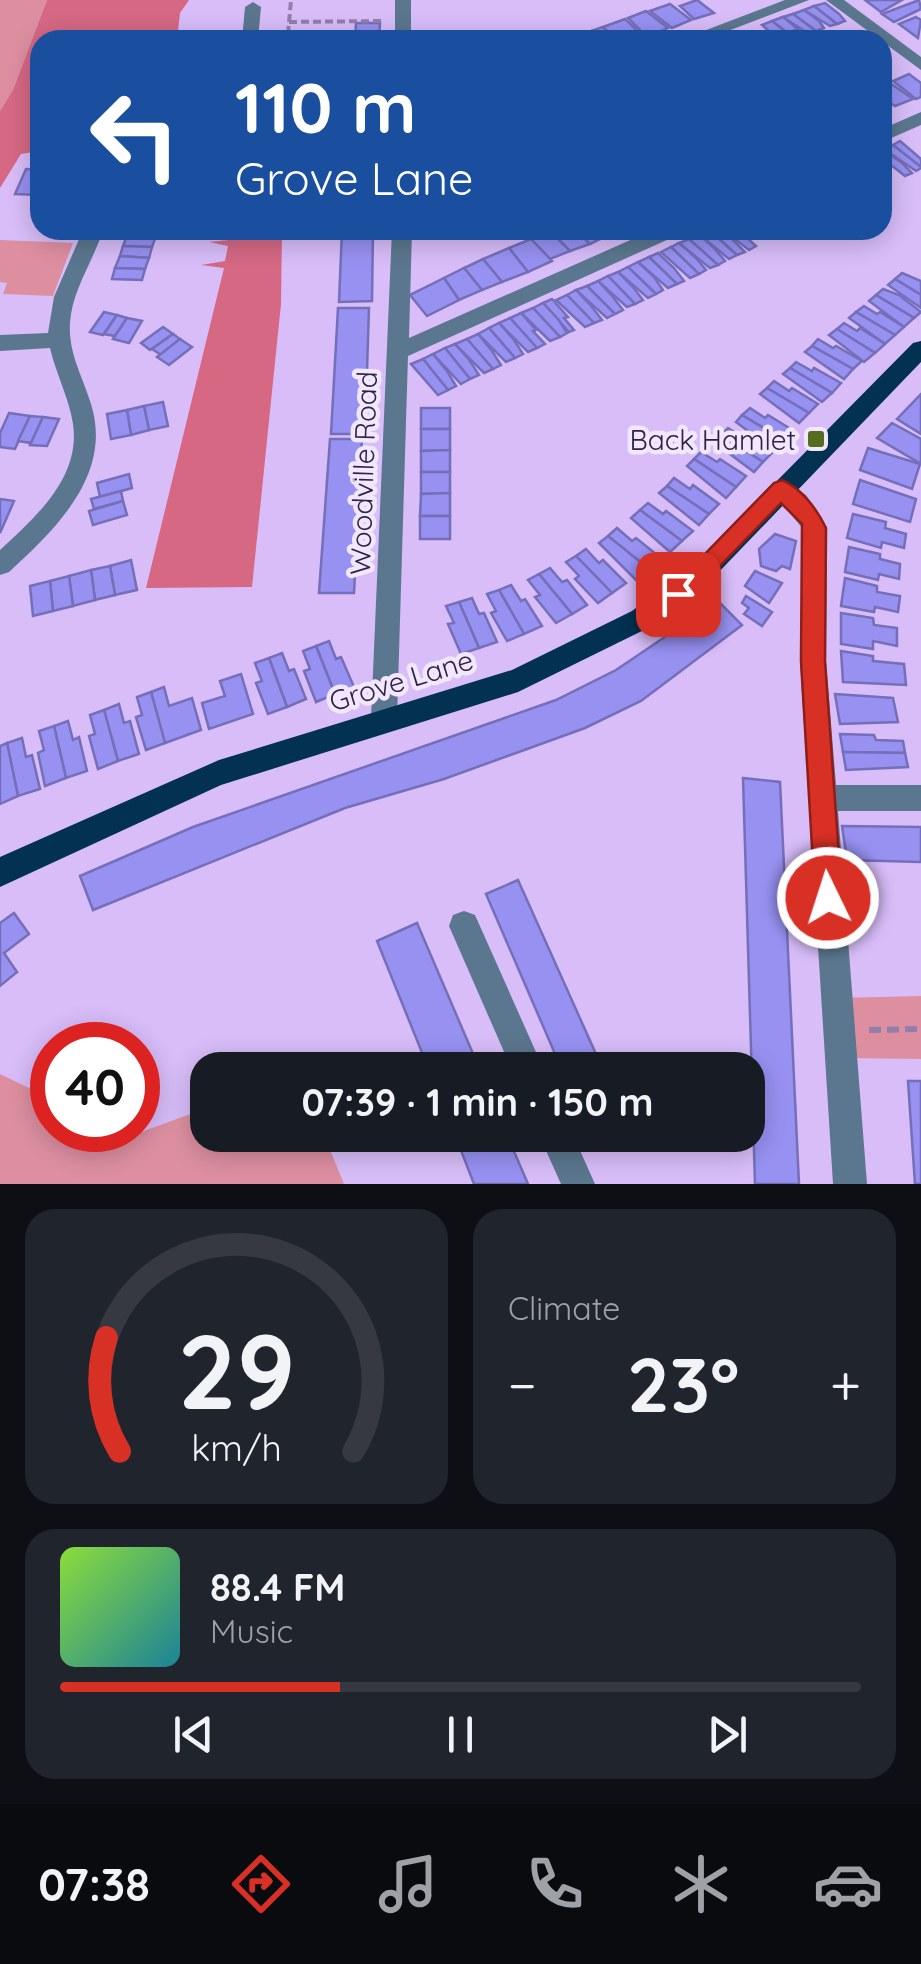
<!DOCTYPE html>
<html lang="en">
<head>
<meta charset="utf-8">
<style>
  :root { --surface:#171b24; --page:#20242c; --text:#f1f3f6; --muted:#9ea1a6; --line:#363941; --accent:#d93025 }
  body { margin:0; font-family:Quicksand,sans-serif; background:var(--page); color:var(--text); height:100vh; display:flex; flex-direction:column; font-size:38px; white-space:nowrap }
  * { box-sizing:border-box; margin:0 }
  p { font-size:32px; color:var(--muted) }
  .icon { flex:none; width:55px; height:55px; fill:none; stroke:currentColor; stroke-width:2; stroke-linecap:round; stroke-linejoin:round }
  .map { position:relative; height:1184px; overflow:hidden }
  .panel { display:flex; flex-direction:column; gap:25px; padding:25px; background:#0d0f14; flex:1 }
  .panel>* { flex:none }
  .top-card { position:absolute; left:30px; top:30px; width:862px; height:210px; border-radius:30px; box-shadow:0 5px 25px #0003; background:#1a4fa0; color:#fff; overflow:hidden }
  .speed { position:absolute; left:30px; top:1022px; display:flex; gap:20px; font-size:50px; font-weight:700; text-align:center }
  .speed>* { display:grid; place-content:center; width:130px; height:130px; border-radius:50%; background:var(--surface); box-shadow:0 5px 25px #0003; line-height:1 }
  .speed .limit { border:15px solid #d22; background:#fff; color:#111 }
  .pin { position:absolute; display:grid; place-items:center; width:85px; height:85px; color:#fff; margin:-42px; border-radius:20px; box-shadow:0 5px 15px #0006 }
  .me { position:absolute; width:110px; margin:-55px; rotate:356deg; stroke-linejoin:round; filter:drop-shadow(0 0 8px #0008) }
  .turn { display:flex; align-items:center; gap:35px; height:210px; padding:0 40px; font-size:45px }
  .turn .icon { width:130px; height:130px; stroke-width:2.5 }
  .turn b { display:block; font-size:70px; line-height:85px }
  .big { font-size:75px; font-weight:800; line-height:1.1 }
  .panel .widget { flex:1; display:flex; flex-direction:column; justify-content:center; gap:15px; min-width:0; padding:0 35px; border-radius:30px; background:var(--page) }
  .panel .dial { align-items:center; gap:0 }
  .dial svg { height:260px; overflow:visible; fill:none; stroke:var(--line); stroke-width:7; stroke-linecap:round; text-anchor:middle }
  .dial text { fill:var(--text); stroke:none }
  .song { display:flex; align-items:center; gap:30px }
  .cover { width:120px; height:120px; border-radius:15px; background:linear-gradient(135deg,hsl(90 70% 55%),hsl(190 70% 35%)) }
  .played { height:10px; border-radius:5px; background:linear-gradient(90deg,var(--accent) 35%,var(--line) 35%) }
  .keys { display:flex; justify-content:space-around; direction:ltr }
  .heat { display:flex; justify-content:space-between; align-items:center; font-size:55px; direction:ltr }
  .panel .tiles { flex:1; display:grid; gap:25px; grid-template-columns:1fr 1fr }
  .widget:last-child { grid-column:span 2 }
  .trip { position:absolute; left:190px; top:1052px; width:575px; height:100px; border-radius:30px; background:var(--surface); box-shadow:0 5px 25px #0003; font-weight:800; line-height:100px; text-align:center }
  .tabs { display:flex; height:160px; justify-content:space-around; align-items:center; background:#090b0e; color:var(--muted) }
  .tabs .icon { width:70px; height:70px }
  .tabs .current { color:var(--accent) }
  .tabs b { font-size:45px; color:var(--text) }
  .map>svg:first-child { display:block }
  .green { fill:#dd8fa0 }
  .forest { fill:#d66884 }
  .building { fill:#9791f2; stroke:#746fb8; stroke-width:2.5 }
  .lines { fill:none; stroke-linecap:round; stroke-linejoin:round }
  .path-far1 { stroke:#937dac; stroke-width:4; stroke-dasharray:8 4; stroke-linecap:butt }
  .path { stroke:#937dac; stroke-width:6; stroke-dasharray:12 6; stroke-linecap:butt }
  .minor { fill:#5b778f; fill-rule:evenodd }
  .major { fill:#023151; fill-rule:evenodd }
  .route { fill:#d93025; stroke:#8d1f18; stroke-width:2.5 }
  .poi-dot { fill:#556d1f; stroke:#f1e7fe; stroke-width:4 }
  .labels { text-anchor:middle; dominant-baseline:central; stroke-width:9; stroke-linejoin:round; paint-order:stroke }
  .poi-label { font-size:28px; fill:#312340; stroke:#f1e7fe; text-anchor:end }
  .street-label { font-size:28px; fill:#312340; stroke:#f1e7fe }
</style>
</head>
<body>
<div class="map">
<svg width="921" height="1184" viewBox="0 0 921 1184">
  <rect width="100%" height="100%" fill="#d8bdf9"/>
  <g class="green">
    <path d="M0,0H47L13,90L0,111Z"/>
    <path d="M0,240L73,243L53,296L3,294L7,283L0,282Z"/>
    <path d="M921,996V1059L843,1058L836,998Z"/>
    <path d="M0,1074L52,1099V1130H118L130,1136L207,1108L208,1135H324L344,1184H0Z"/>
  </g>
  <g class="forest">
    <path d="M47,0H189L180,13L177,40H40V151L21,154L0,188V111L13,90Z"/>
    <path d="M232,230H282L281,304L252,587L146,588L224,268L201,265L225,261L228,246L209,242L229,240Z"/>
  </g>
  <g class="building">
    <path d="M697,0L714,13L694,19L680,6Z"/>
    <path d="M865,0H902L881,12Z"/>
    <path d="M919,0L921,9L894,22L882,14Z"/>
    <path d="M825,3L839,14L845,21L837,24L814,6Z"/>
    <path d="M670,4L691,20L672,28L650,11Z"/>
    <path d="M814,6L837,24L830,26L804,10Z"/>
    <path d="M804,10L819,21L824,28L816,31L793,14Z"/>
    <path d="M646,11L668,28L647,37L628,18Z"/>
    <path d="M793,14L816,31L809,34L783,17Z"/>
    <path d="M783,17L798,29L795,30L803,36L795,39L772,21Z"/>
    <path d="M916,17L921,20L918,38L899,24Z"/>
    <path d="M625,19L645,38L616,40L603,27Z"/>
    <path d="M772,21L795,39L776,37L762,25Z"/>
    <path d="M356,23H380L379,40H355Z"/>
    <path d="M603,27L616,40H584L579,35Z"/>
    <path d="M909,74L921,83V97L916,99L893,81Z"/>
    <path d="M890,83L913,99L895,106L882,97V87Z"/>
    <path d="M900,141L921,159V167L893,145Z"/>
    <path d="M893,145L921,167V168L916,171L884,149Z"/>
    <path d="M882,150L901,162L912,173L905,176L882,158Z"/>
    <path d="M26,169L40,170V195L15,194Z"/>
    <path d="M342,230H373L372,301L339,302Z"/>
    <path d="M576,230L590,244L570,251L551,232Z"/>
    <path d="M576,230H610L613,233L590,244Z"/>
    <path d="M709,230H723L745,252L737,255Z"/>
    <path d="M709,230L737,255L729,259L699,234Z"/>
    <path d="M723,230H738L756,246L749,250Z"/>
    <path d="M551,232L570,251L550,259L531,239Z"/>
    <path d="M699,234L715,249L725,261L718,265L689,239Z"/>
    <path d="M127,235L156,236L152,247L123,246Z"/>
    <path d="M531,239L552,261L528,272L509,248Z"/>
    <path d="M689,239L718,265L710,268L679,243Z"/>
    <path d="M679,243L696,258L706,270L699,274L671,247Z"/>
    <path d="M123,246L152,247L149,258L120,256Z"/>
    <path d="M671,247L699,274L690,278L661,252Z"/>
    <path d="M509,248L528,272L502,282L483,259Z"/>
    <path d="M658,253L674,268L684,281L677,284L649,257Z"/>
    <path d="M120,256L149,258L145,269L115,268Z"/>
    <path d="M649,257L677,284L668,288L638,262Z"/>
    <path d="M483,259L502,282L482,290L464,268Z"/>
    <path d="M638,262L654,277L663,290L656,294L628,267Z"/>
    <path d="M628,267L656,294L648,298L618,272Z"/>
    <path d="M115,268L145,269L142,280L112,279Z"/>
    <path d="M464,268L482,290L459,300L444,278Z"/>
    <path d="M618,272L633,287L643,300L635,304L608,276Z"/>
    <path d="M902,273L921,281V295L895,279Z"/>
    <path d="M608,276L635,304L627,307L598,281Z"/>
    <path d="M444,278L459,300L427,316L410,295Z"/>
    <path d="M895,279L921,295V308L888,285Z"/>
    <path d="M598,281L613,297L623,310L615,314L587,286Z"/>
    <path d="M587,286L615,314L607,318L576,290Z"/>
    <path d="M883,289L899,295L921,312L914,318L876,295Z"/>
    <path d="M576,290L592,307L602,320L594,323L567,295Z"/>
    <path d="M567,295L594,323L585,327L556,300Z"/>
    <path d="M876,295L914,318L904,327L869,301Z"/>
    <path d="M552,299L568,317L564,318L574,330L569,332L543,303Z"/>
    <path d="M543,303L558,319L567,333L560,337L533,308Z"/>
    <path d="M864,306L877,314L880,312L904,327L895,335L856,312Z"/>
    <path d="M338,308H369L365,434H331Z"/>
    <path d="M533,308L560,337L550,341L521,313Z"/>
    <path d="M104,312L117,315L103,335L90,332Z"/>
    <path d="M856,312L895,335L885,344L849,318Z"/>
    <path d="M521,313L536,330L533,331L545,344L537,348L510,318Z"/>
    <path d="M117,315L127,318L115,336L104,334Z"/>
    <path d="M127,318L142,321L129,343L113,339Z"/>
    <path d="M510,318L537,348L528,352L499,323Z"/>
    <path d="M499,323L514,340L523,354L515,358L489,328Z"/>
    <path d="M844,323L857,331L860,328L885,344L875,353L837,329Z"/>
    <path d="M163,327L173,334L150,350L141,343Z"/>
    <path d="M489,328L515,358L506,362L478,334Z"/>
    <path d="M837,329L875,353L864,362L829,335Z"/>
    <path d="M173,334L180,339L161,355L152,349Z"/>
    <path d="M478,334L492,351L501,365L493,369L467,339Z"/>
    <path d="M180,339L192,347L169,365L157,357Z"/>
    <path d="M467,339L493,369L484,373L455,344Z"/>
    <path d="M818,339L833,348L836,346L862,361L853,369L812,346Z"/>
    <path d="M455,344L470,361L479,375L470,379L445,348Z"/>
    <path d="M812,346L853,369L844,379L805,352Z"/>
    <path d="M445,348L470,379L461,384L433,354Z"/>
    <path d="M433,354L447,371L456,386L448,390L423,359Z"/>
    <path d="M423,359L448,390L438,395L411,364Z"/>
    <path d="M796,362L812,371L814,368L841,383L832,393L790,368Z"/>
    <path d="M790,368L832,393L822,402L783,374Z"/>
    <path d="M774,381L789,391L792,388L818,404L809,413L767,388Z"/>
    <path d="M767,388L809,413L799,423L760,394Z"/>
    <path d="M921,394V434L897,419Z"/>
    <path d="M163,402L168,426L149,430L144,406Z"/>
    <path d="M144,406L149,430L131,435L127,410Z"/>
    <rect x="421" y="408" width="29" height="21"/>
    <path d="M750,408L765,418L768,415L794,431L785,441L742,415Z"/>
    <path d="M127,410L131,435L111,439L107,414Z"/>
    <path d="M9,413L30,416L15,449L0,447V433Z"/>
    <path d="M742,415L785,441L775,451L736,422Z"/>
    <path d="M30,416L43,417L31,443L18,441Z"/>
    <path d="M43,417L59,419L47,446L30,445Z"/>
    <path d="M892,423L921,439V464L877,438Z"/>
    <path d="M728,428L744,438L747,435L773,452L763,462L721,435Z"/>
    <path d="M421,429H450V450L421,451Z"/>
    <path d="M721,435L763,462L754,472L714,442Z"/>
    <path d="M330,439H362L354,593H319Z"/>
    <path d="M868,448L920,464L912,489L860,470Z"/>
    <path d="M450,450V472H421V451Z"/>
    <path d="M701,452L717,462L720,459L746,476L736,487L694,459Z"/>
    <path d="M694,459L736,487L726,498L687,466Z"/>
    <path d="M421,472H450V493L421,494Z"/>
    <path d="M129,474L132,488L100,497L97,483Z"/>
    <path d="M674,478L690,489L693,485L719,504L709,514L667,486Z"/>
    <path d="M860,480L916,499L910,522L853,504Z"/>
    <path d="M667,486L709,514L699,525L659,493Z"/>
    <path d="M121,491L123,501L94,509L91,499Z"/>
    <path d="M450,493V516H420L421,494Z"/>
    <path d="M0,499L14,501L0,533Z"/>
    <path d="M123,501L127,515L93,525L89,511Z"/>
    <path d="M648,503L663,514L666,511L693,531L682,541L640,510Z"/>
    <path d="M640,510L682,541L670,552L631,518Z"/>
    <path d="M853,514L886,522L885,528L906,534L904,548L882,542L881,548L847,538Z"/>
    <rect x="420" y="516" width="30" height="23"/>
    <path d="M617,528L632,541L636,538L661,558L649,569L608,536Z"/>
    <path d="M775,534L796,541L790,569L782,566L776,571L761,566L759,549Z"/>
    <path d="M608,536L649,569L636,580L599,543Z"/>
    <path d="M849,547L880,554V559L900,564L899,579L879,574L878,580L845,572Z"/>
    <path d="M586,549L599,563L603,560L626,583L612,593L576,556Z"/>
    <path d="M576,556L612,593L598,603L575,579L579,576L566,562Z"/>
    <path d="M131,560L137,590L115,595L110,566Z"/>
    <path d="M110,566L115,595L95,600L91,570Z"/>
    <path d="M550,568L562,582L567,580L587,605L572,614L539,574Z"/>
    <path d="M91,570L95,600L73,606L69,576Z"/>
    <path d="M755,571L782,583L769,603L745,586Z"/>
    <path d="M539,574L572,614L556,623L535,597L540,595L528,580Z"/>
    <path d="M69,576L73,606L53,611L50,581Z"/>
    <path d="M845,578L877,586V592L900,596L898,612L875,607L874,612L841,606Z"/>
    <path d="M50,581L53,611L33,616L30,586Z"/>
    <path d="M511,585L521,601L525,599L542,626L524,634L499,590Z"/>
    <path d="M499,590L524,634L507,641L491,613L496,611L487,594Z"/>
    <path d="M746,596L772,612L762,626L744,614L749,608L742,603Z"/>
    <path d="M472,598L479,614L484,613L497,642L479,648L459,602Z"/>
    <path d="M718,601L742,625L641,701L585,728L444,779L345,808L93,910L80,876L193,827L556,700L616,670Z"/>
    <path d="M459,602L479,648L461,654L448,624L454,623L446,606Z"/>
    <path d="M841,613L873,618L874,625L897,628V646L873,641V649L841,644Z"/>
    <path d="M329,641L336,659L341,657L354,687L335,694L316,646Z"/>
    <path d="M316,646L335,694L316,702L304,671L310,669L303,651Z"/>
    <path d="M841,651L873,656V661L904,664L906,685L843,682Z"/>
    <path d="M282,653L289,671L294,669L306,699L287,707L269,658Z"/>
    <path d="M269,658L287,707L268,714L256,683L262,681L255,663Z"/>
    <path d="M241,674L253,714L209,729L202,703L225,696L220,681Z"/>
    <path d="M164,687L169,706L192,698L201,730L165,743L151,692Z"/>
    <path d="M151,692L165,743L146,750L136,717L142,715L137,697Z"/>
    <path d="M835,694L893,698L898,722L840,724Z"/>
    <path d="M119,704L124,723L130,721L139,754L118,761L104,710Z"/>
    <path d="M104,710L118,761L98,769L89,736L95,734L90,715Z"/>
    <path d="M68,721L73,740L79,737L87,771L66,778L54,726Z"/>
    <path d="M54,726L66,778L45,786L38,753L44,750L39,731Z"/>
    <path d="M840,734L874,735L876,740L903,741L905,753L843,752Z"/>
    <path d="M22,738L26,757L32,755L40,789L18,796L7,743Z"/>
    <path d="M7,743L18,796L0,804V746Z"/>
    <path d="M843,752L905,753L908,767L846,770Z"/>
    <path d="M743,778L780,782L799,1184H755Z"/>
    <path d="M842,826L921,827V862L847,860Z"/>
    <path d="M518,880L600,1063L586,1070H562L486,894Z"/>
    <path d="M14,913L29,934L4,953L17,972L0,986V923Z"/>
    <path d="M417,923L480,1070H429L377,941Z"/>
    <path d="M908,1081H921V1184H915Z"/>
    <path d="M455,1135H507L528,1184H474Z"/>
  </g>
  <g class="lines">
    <g class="path-far1">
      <path d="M289,22L384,21"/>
      <path d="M288,34L291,0"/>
    </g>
    <path class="path" d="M869,1030L921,1029"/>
    <g class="minor">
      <rect x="395" y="0" width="16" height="40"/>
      <path d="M785,0H809L704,40H680Z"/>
      <path d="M826,0H844L921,57V70Z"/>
      <path d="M253,2L261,7L258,40H242L245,7Z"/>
      <path d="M921,112V125L882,142V129Z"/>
      <path d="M83,230H103C93,262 72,290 70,323C68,353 83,377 91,404C113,474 56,529 9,572L0,575V550C35,518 81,477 73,424C69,398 56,374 50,348L0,351V335L48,333L54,297Z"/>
      <path d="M392,230H412L409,338L653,230H681L678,235L408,356L397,719L394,728L384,731L374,728L371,719Z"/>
      <path d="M782,480L806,495L827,528L826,661L836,785H921V811H838L867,1184H833L800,661L803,529L770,489L774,482Z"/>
      <path d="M464,911L475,915L544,1070H512L449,926L453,915Z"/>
      <path d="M539,1135H573L595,1184H561Z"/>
    </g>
    <path class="major" d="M921,341V362L714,577L650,627L518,692L221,785L0,887V857L219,760L512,670L632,611L696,563L913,343Z"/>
  </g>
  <path class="route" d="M782,480C801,488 817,509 826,528L825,661L842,898L838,908L828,911L819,908L815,898L801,661L802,524L781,503L686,601H670L666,594L774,483Z"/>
  <rect class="poi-dot" x="806" y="429" width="20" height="20" rx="5"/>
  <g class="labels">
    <g class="poi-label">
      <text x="796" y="439">Back Hamlet</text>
    </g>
    <g class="street-label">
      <text transform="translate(363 473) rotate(-88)">Woodville Road</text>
      <text transform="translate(401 680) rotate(-17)">Grove Lane</text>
    </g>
  </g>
</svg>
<div class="speed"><div class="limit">40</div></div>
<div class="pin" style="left:678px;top:594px;background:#d93025"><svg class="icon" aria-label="arrive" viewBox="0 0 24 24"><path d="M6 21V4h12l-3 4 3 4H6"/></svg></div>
<svg class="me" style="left:828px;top:898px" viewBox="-20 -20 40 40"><circle r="17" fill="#d93025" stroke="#fff" stroke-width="3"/><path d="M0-11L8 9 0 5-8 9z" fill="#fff"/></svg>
<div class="trip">07:39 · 1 min · 150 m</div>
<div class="top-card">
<div class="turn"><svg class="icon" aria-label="left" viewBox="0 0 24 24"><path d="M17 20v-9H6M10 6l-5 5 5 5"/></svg><div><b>110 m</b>Grove Lane</div></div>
</div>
</div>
<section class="panel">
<div class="tiles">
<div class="widget dial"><svg viewBox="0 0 100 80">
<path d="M14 69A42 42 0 1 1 86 69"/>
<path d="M14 69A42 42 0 0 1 10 34" stroke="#d93025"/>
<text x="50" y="56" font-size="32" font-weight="700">29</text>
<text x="50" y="72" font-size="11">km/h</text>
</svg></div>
<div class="widget"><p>Climate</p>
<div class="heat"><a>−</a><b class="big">23°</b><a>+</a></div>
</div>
<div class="widget">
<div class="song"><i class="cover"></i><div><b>88.4 FM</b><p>Music</p></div></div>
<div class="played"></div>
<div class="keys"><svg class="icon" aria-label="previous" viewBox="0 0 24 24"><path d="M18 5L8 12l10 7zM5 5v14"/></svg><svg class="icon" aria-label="pause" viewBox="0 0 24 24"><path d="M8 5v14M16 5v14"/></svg><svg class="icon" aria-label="next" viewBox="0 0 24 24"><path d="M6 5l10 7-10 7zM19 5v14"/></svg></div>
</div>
</div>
</section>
<nav class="tabs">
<b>07:38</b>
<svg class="icon current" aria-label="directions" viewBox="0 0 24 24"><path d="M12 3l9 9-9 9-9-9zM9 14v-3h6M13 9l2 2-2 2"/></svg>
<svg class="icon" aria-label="music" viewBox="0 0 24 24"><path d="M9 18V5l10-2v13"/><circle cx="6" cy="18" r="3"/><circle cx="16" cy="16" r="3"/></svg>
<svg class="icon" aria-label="phone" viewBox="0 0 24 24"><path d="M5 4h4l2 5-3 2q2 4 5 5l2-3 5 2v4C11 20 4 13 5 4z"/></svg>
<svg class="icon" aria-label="climate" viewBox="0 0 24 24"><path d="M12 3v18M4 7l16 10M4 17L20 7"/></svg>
<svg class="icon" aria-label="car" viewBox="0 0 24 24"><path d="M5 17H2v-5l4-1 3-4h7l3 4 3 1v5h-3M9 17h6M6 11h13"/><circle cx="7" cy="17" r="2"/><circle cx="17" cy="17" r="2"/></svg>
</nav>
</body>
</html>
